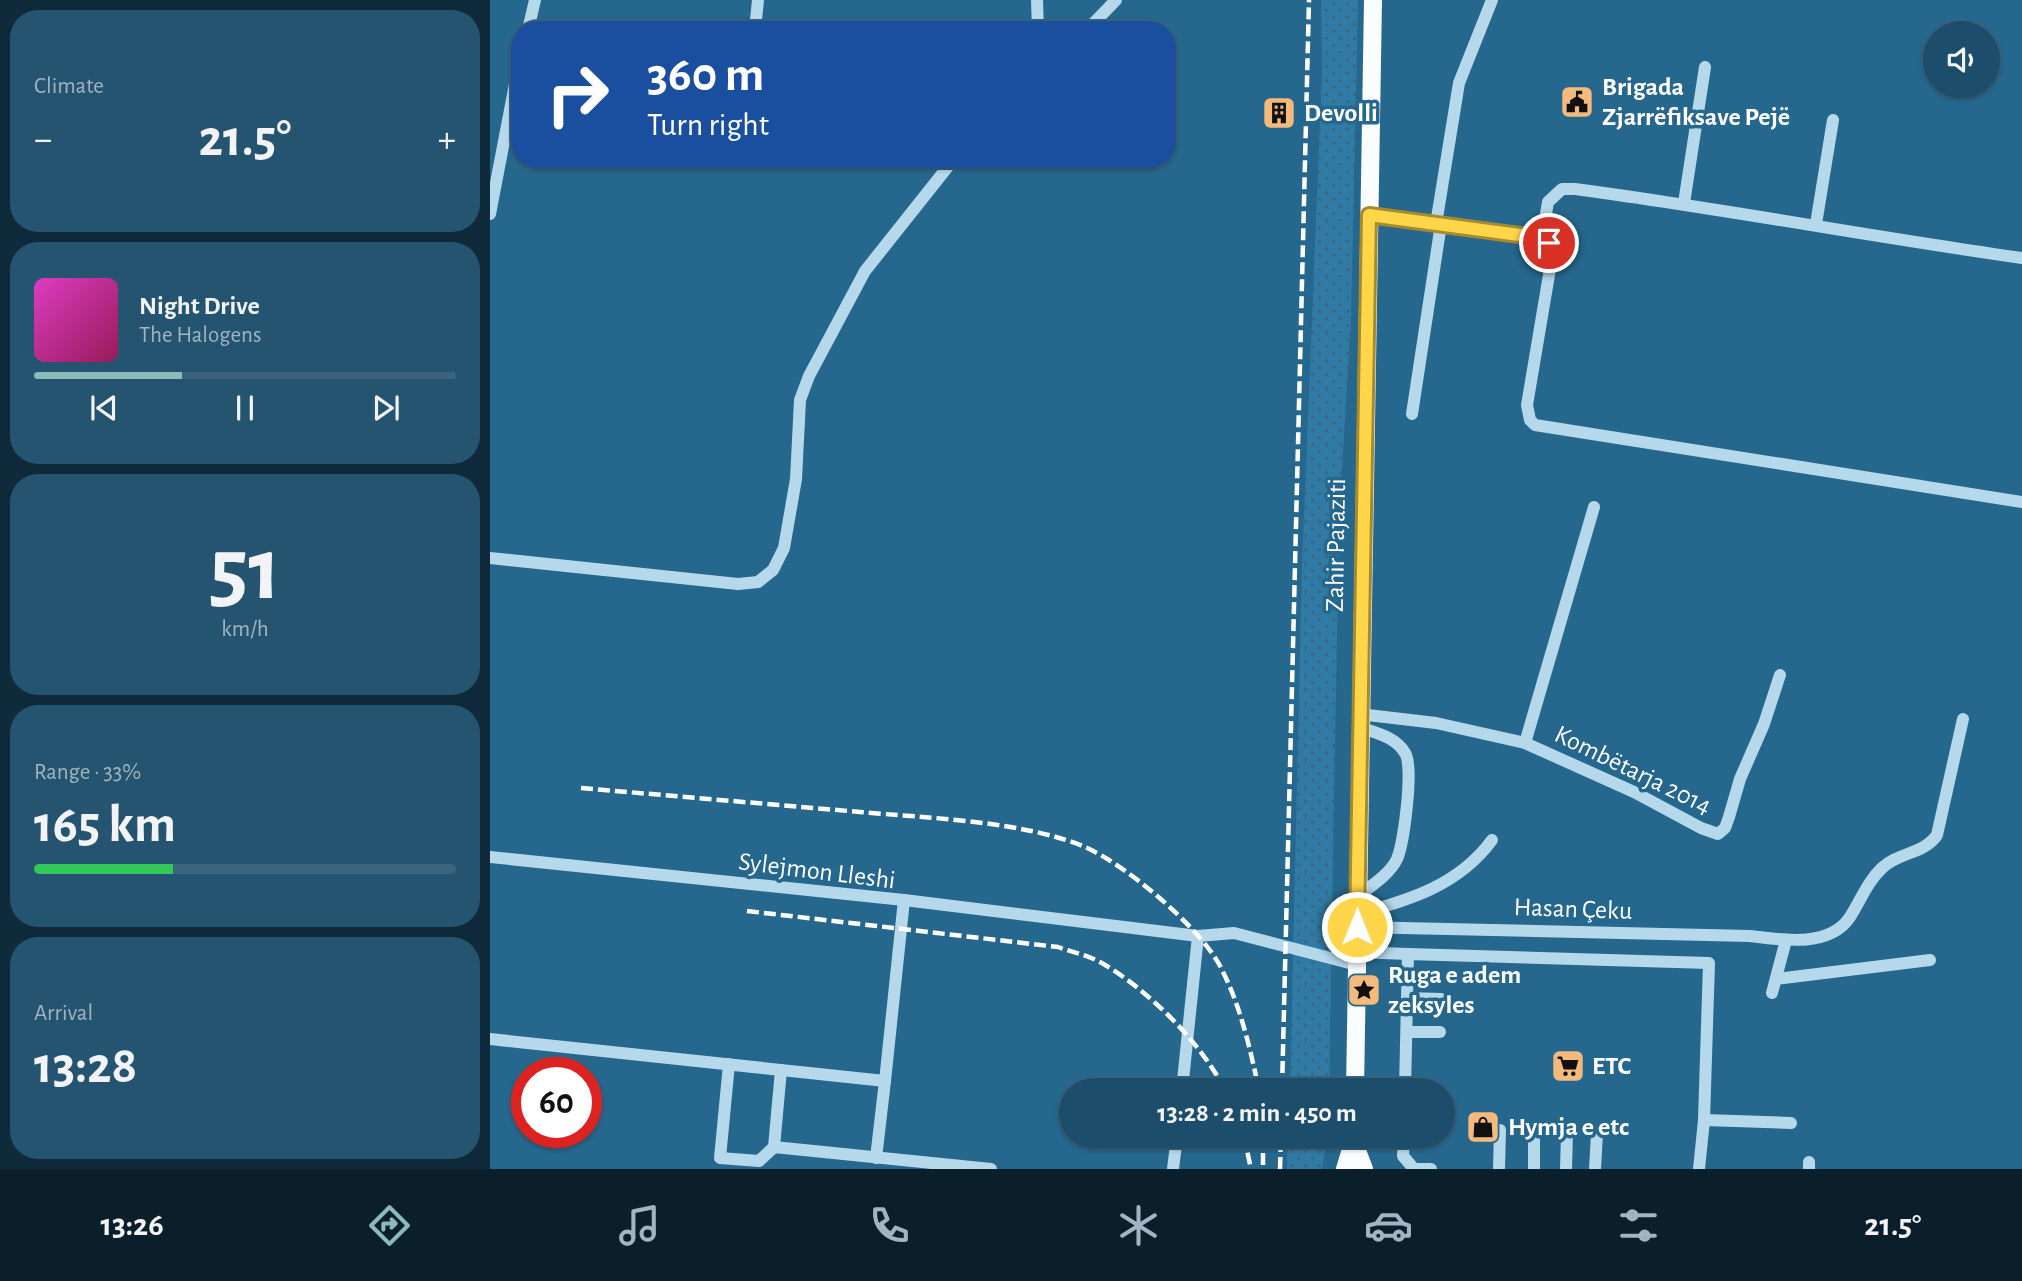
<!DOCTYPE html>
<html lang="en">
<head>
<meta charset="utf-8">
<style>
  :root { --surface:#1c4d6a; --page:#255470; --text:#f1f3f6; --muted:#a0b4c1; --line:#3a647e; --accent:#8bbbb9 }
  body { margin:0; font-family:"Alegreya Sans",sans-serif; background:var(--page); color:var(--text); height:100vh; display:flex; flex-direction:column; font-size:26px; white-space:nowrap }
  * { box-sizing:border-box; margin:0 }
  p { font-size:23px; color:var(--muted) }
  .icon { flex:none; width:38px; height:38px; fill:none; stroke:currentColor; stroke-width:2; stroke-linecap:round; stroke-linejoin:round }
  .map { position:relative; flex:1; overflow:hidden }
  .details { display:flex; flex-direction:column; gap:10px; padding:10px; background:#0f2a3a; width:490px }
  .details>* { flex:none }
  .guide { position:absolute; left:21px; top:21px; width:665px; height:147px; border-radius:28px; box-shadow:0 2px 5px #0004,0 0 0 2px var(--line); background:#1a4fa0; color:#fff; overflow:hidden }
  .buttons { position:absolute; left:1433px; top:21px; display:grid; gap:14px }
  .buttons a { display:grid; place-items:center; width:77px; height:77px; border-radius:50%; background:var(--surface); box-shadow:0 2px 5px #0004,0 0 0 2px var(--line); font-size:35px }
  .speed { position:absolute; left:21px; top:1057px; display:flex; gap:14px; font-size:35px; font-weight:700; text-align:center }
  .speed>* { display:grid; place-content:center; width:91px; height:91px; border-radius:50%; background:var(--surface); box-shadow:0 2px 5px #0004,0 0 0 2px var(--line); line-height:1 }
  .speed .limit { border:10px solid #d22; background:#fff; color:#111 }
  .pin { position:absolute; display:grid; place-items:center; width:60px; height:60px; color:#fff; margin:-30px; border:4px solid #fff; border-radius:50%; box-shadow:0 2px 7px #0007 }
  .me { position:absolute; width:77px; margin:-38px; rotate:0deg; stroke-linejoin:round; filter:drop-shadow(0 0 5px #0008) }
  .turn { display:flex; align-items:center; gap:24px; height:147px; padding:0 21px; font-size:32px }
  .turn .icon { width:91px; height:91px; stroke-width:2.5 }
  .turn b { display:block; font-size:49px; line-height:60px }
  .big { font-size:52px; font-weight:700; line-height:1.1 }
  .details .widget { flex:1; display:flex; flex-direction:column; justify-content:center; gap:10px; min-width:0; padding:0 24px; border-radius:28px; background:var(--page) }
  .details .dial { align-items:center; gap:0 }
  .dial b { font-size:91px; line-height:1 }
  .song { display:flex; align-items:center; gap:21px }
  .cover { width:84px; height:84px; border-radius:10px; background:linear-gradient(135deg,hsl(310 70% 55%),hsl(330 70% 35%)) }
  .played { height:7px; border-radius:4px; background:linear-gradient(90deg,var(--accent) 35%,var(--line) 35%) }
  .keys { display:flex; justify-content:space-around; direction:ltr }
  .heat { display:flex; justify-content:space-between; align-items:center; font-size:38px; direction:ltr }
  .charge { height:10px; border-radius:5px; background:linear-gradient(90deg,#34c759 33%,var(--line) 0) }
  .trip { position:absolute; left:569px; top:1078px; width:396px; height:70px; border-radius:35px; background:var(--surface); box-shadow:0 2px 5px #0004,0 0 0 2px var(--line); font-weight:700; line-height:70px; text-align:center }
  .tabs { display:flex; height:112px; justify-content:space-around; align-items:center; background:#0b1f2a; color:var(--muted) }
  .tabs .icon { width:49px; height:49px }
  .tabs .active { color:var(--accent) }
  .tabs b { font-size:32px; color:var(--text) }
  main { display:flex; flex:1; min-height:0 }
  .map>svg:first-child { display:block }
  .grass { fill:url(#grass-dots) }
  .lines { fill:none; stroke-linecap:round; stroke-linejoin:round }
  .minor { stroke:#b6d8eb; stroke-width:12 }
  .major { stroke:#fafdff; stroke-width:18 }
  .rail { stroke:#fff; stroke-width:4.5; stroke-dasharray:12 5; stroke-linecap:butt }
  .route-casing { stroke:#a68a30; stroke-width:18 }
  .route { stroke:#ffd54a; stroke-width:12 }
  .labels { text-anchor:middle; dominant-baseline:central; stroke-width:7; stroke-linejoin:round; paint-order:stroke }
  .poi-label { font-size:26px; font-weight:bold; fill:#fff; stroke:#26678e; text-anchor:start }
  .street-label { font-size:26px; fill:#fff; stroke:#26678e }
</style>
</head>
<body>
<main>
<section class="details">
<div class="widget"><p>Climate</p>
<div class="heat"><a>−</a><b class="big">21.5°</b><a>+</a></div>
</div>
<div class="widget">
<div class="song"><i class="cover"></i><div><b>Night Drive</b><p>The Halogens</p></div></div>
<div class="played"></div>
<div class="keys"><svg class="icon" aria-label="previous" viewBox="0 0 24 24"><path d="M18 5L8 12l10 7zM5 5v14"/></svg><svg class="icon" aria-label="pause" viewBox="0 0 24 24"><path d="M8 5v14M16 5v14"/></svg><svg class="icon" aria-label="next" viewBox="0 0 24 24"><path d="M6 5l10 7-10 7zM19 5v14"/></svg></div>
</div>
<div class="widget dial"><b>51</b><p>km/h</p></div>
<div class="widget"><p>Range · 33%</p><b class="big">165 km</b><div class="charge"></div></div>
<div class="widget"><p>Arrival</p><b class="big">13:28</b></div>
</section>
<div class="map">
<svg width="1532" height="1169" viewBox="0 0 1532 1169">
  <defs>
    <pattern id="grass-dots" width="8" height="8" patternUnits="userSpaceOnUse" patternTransform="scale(1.75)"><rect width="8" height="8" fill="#307ba5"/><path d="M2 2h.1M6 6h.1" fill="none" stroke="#3e6478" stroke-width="1.8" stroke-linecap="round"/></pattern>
  </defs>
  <rect width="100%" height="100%" fill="#26678e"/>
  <g class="grass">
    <path d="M831,0H868L861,320L849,518L839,1090H800L812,565L832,72Z"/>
    <path d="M798,1136H837L832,1169H797Z"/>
  </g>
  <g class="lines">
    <g class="minor">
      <path d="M547,0L548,30"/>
      <path d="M38,30L45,0"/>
      <path d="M265,30L268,0"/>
      <path d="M597,30L626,0"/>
      <path d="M1194,203L1215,67"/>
      <path d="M0,214L30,58"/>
      <path d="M879,215L1052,238L1059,243L1061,263L1037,405L1040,420L1045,425L1532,502"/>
      <path d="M946,224L969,83L1002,0"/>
      <path d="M1326,224L1343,120"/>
      <path d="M1052,238L1058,202L1072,189H1085C1235,209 1383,237 1532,258"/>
      <path d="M922,414L951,224"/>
      <path d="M0,558L248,584L268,582L283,570L294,548L306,479L310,400L319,376L375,271L464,159"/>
      <path d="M869,714L946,723L1035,743L1104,507"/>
      <path d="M1035,743L1144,792L1211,828L1228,834L1235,828L1239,817L1250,779L1274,724L1290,675"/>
      <path d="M0,857L414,900L395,1081L0,1039"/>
      <path d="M868,896C881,886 900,874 907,859C914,843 924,766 915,753C906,737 886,733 869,727"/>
      <path d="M414,900L708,936L692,1090"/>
      <path d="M868,914C920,900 969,885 1002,840"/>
      <path d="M867,927L1260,936C1291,940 1340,948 1360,917C1371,900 1377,882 1392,868C1409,852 1434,854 1447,835L1473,719"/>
      <path d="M708,936L744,933L867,965"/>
      <path d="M867,952L918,954"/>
      <path d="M1286,979L1440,960"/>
      <path d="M1282,993L1296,940"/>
      <path d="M917,998L951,999"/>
      <path d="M917,1032H950"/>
      <path d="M239,1064L230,1158L269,1161L284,1147L501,1169"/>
      <path d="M915,1090L918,954L1219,963L1214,1120L1209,1169"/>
      <path d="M1214,1120L1301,1123"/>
      <path d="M914,1136L913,1156L924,1169"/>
      <path d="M284,1147L291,1070"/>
      <path d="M386,1158L395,1081"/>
      <path d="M683,1169L687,1136"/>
      <path d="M924,1169H941"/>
      <path d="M1009,1169L1010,1130"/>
      <path d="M1044,1169V1131"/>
      <path d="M1076,1169L1077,1132"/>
      <path d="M1105,1169L1107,1133"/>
      <path d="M1319,1169V1162"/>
    </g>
    <g class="major">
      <path d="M865,1090L883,0"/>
      <path d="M864,1143L874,1169"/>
      <path d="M855,1169L865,1136"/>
    </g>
    <g class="rail">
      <path d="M91,788C184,796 277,804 370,812C437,818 534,821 595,847C636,865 707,925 729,964C750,1003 760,1048 769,1090"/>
      <path d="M257,911L568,947C582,952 597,955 610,962C656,988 711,1042 735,1090"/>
      <path d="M792,1090L819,0"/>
      <path d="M754,1136L761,1169"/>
      <path d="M773,1136V1169"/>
      <path d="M790,1169L791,1136"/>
    </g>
  </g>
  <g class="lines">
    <defs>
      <path id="route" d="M867,927L879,215L1052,238L1059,243"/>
    </defs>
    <use href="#route" class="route-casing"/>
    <use href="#route" class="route"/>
  </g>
  <defs>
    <symbol id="civic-square" viewBox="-11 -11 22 22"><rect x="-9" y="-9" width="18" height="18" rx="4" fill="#f4ba7b" stroke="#26678e"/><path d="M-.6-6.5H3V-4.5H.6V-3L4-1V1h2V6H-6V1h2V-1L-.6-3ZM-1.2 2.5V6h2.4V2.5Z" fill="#111"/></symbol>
    <symbol id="building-square" viewBox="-11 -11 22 22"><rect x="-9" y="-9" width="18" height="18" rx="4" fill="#f4ba7b" stroke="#26678e"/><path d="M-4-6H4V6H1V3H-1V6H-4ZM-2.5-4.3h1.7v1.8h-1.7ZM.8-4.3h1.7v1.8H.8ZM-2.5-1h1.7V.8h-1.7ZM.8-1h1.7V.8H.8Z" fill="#111"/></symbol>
    <symbol id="sight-square" viewBox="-11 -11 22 22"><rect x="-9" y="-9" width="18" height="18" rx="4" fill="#f4ba7b" stroke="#26678e"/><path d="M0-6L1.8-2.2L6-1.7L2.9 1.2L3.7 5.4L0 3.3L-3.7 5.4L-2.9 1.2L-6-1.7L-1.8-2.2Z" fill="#111"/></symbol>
    <symbol id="supermarket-square" viewBox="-11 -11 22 22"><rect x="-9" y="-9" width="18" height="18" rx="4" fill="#f4ba7b" stroke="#26678e"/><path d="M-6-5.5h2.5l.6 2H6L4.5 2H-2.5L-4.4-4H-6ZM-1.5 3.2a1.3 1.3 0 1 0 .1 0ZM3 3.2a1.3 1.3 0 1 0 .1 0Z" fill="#111"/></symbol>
    <symbol id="shop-square" viewBox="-11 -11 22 22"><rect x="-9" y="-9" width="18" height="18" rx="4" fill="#f4ba7b" stroke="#26678e"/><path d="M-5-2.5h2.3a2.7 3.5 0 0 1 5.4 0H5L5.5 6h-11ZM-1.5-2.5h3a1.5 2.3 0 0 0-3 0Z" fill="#111"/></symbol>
  </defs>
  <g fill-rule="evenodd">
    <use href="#civic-square" x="1068" y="83" width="38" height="38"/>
    <use href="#building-square" x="770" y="94" width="38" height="38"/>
    <use href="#sight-square" x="855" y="971" width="38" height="38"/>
    <use href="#supermarket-square" x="1059" y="1047" width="38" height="38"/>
    <use href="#shop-square" x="974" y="1108" width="38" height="38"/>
  </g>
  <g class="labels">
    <g class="poi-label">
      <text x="1112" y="87">Brigada<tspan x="1112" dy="30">Zjarrëfiksave Pejë</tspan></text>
      <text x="814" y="113">Devolli</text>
      <text x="898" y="975">Ruga e adem<tspan x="898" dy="30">zeksyles</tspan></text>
      <text x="1102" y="1066">ETC</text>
      <text x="1018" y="1127">Hymja e etc</text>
    </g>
    <g class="street-label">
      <text transform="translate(846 545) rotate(-89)">Zahir Pajaziti</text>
      <text transform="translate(1143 770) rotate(26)">Kombëtarja 2014</text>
      <text transform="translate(327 871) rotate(7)">Sylejmon Lleshi</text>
      <text transform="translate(1083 909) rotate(2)">Hasan Çeku</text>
    </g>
  </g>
</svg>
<div class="buttons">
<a><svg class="icon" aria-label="sound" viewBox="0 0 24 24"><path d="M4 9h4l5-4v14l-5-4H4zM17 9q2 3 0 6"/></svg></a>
</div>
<div class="speed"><div class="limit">60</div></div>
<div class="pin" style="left:1059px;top:243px;background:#d93025"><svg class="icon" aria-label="arrive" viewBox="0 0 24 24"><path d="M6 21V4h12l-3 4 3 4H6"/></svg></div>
<svg class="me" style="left:867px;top:927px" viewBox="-20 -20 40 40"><circle r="17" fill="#ffd54a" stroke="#fff" stroke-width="3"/><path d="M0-11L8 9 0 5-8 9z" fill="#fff"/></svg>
<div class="trip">13:28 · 2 min · 450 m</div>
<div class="guide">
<div class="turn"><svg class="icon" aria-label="right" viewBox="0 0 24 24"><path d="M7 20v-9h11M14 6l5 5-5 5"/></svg><div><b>360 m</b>Turn right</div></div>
</div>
</div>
</main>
<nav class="tabs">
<b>13:26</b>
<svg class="icon active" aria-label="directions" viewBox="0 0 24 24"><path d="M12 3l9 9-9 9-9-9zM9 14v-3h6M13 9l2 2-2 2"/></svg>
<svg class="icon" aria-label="music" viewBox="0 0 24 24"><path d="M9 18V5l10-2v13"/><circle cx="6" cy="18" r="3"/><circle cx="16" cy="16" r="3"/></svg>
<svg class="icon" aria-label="phone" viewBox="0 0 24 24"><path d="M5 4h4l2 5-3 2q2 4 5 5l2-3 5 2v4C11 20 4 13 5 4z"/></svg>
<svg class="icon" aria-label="climate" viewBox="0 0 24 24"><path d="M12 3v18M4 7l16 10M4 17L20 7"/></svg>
<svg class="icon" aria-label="car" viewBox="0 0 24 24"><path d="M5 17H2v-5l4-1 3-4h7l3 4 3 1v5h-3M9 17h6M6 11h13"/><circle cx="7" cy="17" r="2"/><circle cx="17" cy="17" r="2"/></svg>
<svg class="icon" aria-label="filters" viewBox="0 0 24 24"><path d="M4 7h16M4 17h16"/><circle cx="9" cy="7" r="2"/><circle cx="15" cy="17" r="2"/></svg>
<b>21.5°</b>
</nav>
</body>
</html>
